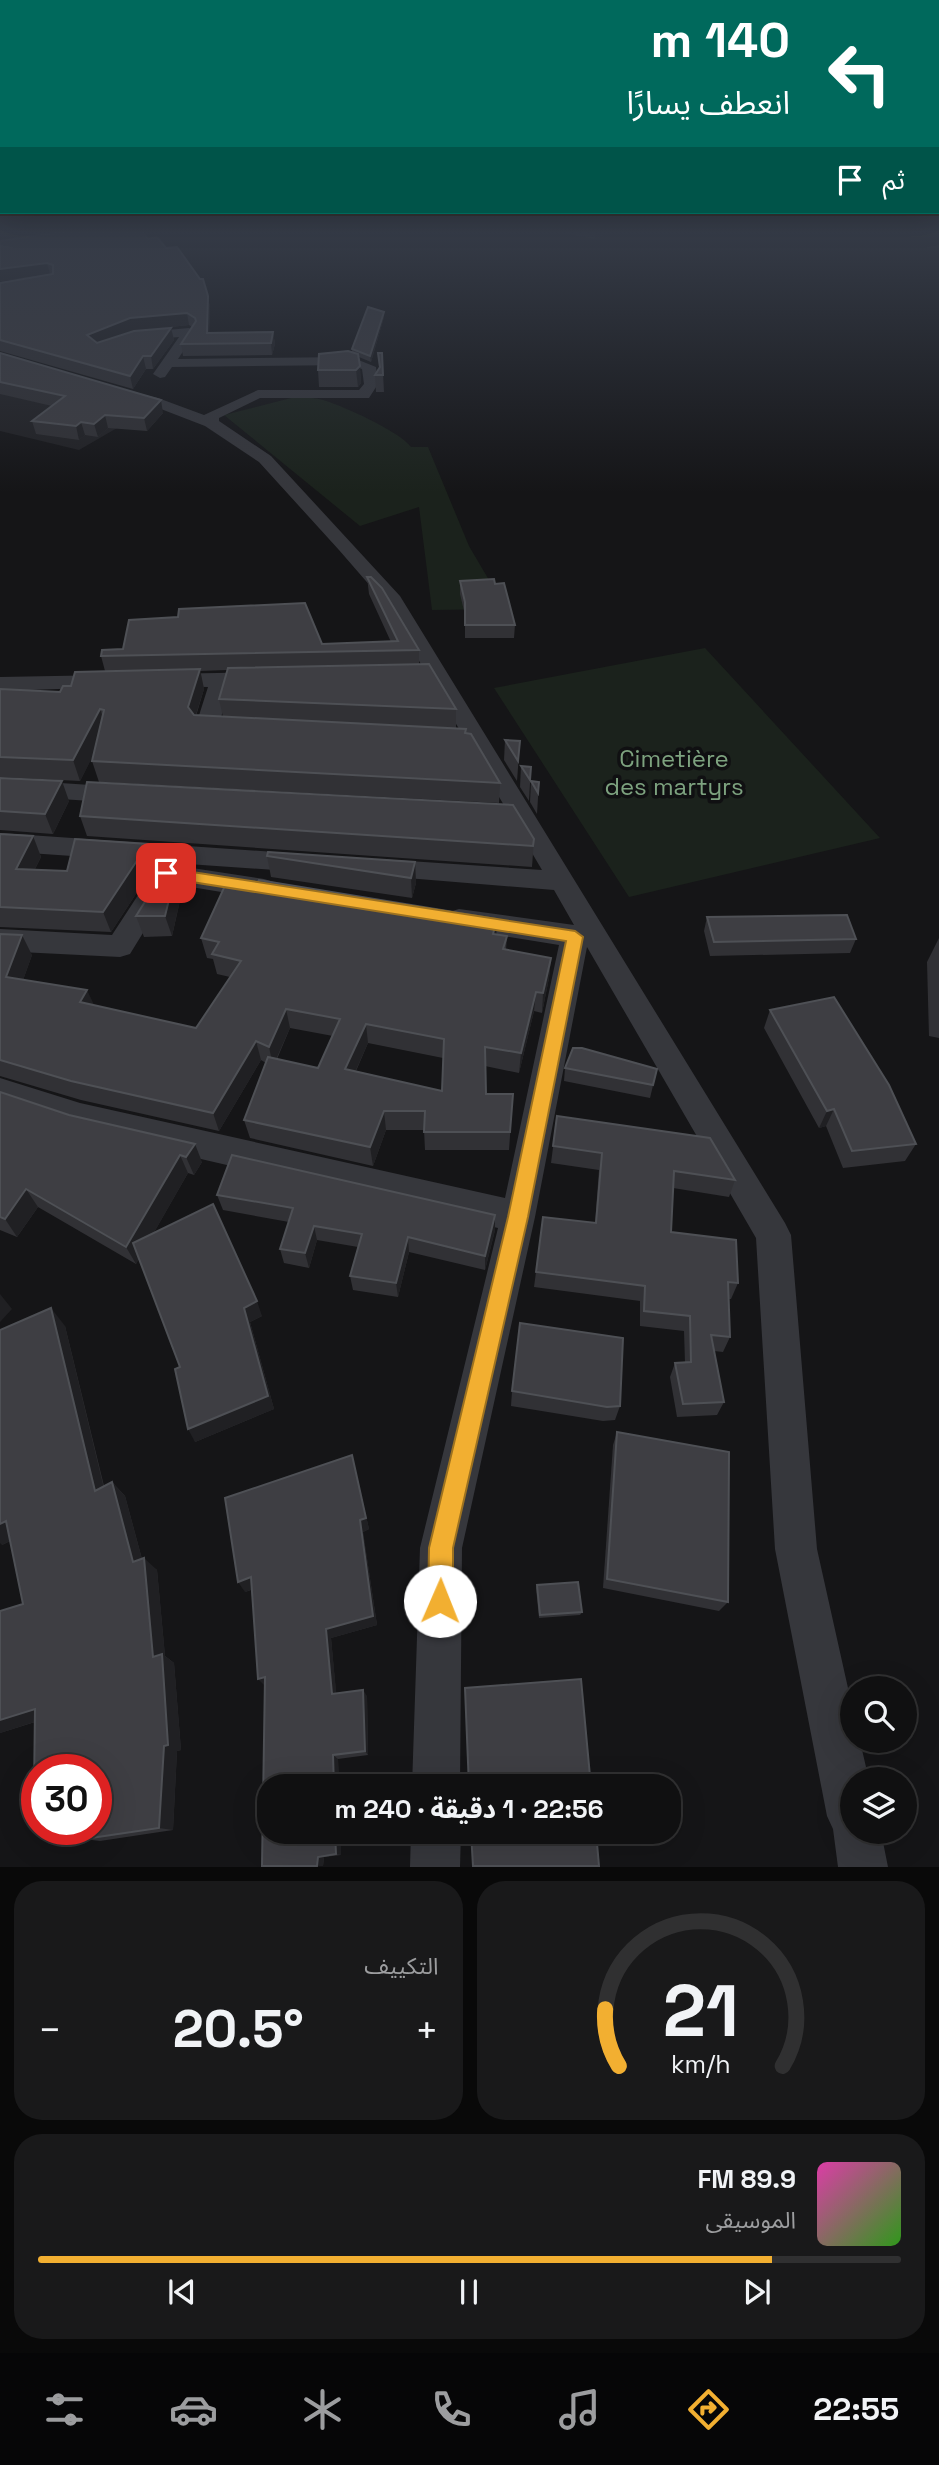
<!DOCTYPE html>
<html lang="ar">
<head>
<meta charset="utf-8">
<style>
  :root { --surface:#101011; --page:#19191a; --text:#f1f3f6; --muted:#9c9d9f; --line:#303031; --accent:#f2af31 }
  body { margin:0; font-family:"Space Grotesk","Noto Sans Arabic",sans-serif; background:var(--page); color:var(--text); direction:rtl; height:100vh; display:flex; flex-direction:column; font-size:26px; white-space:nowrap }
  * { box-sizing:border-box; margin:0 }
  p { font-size:23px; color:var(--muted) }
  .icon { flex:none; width:38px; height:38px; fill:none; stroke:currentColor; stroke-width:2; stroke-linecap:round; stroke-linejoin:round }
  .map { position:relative; height:1867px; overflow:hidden; direction:ltr }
  .details { display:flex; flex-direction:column; gap:14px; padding:14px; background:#090909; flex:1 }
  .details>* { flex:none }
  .hud { position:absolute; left:0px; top:0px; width:940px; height:214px; box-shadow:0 7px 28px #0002,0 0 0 2px var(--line); direction:rtl; background:#00695c; color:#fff; overflow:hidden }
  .buttons { position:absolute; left:840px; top:1676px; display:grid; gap:14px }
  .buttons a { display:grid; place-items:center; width:77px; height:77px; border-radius:50%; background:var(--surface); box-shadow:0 7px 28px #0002,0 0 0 2px var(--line); font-size:35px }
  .speed { position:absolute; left:21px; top:1754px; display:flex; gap:14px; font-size:35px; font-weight:700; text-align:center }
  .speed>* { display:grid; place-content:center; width:91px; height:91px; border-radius:50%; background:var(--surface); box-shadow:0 7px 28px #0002,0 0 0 2px var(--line); line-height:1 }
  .speed .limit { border:10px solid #d22; background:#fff; color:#111 }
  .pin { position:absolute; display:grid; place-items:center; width:60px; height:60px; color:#fff; margin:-30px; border-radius:14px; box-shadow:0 4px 10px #0006 }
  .me { position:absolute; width:77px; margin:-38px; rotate:1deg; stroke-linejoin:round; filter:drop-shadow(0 0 5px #0008) }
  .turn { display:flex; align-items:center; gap:24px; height:147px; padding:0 35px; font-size:32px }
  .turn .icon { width:91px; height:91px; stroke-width:2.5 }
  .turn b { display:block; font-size:49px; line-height:60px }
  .then { display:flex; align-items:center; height:66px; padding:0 35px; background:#0003; gap:14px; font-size:26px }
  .big { font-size:52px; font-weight:700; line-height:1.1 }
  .details .tile { flex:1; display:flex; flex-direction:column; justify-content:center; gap:10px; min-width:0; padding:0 24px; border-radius:28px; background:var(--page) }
  .details .dial { align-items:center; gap:0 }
  .dial svg { height:182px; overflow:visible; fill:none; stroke:var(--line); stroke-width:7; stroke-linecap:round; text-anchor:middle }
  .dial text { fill:var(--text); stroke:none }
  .song { display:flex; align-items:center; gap:21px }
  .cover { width:84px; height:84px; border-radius:10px; background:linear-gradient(135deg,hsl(320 70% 55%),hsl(110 70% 35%)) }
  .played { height:7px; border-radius:4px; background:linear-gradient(90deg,var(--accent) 85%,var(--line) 85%) }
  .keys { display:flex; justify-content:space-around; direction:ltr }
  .heat { display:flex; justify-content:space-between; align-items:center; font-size:38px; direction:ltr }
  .details .tiles { flex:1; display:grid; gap:14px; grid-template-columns:1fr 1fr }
  .tile:last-child { grid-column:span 2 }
  .trip { position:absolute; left:257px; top:1774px; width:424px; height:70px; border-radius:28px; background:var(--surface); box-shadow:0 7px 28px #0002,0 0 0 2px var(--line); font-weight:700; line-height:70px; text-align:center; direction:rtl }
  .tabs { display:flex; height:112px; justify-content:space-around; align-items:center; background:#060607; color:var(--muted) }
  .tabs .icon { width:49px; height:49px }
  .tabs .on { color:var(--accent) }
  .tabs b { font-size:32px; color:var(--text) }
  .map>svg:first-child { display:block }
  .built { fill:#212124 }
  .green { fill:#1b221c }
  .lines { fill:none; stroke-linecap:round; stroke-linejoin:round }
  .minor { fill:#36373c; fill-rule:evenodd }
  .wall { fill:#313135; fill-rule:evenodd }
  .shaded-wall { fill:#202023 }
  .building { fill:#3e3e43; stroke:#4e5055; stroke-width:2; fill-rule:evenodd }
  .route { fill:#f2af31; stroke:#9d7220; stroke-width:2 }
  .labels { text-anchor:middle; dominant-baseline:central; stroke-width:7; stroke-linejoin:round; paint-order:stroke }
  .park-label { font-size:24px; fill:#7da27f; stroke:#101012 }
</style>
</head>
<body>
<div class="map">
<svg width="939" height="1867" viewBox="0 0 939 1867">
  <rect width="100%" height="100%" fill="#151517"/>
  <path class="built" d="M0,372L124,424L79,450L0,431Z"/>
  <g class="green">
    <path d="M291,398C300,398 310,397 319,399C338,403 401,432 411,447H428L469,546L506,609L432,610L419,507L360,526L224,415Z"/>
    <path d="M705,648L880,838L629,897L494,688Z"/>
  </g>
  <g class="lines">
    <g class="minor">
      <path d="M189,328L196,332L178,359L351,357L376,367L378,384L369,398H260L219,418V421L271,456L400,596L785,1223L791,1235L817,1549L852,1706V1741H860L869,1780H852V1832H881L888,1867H838L833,1829L827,1816L775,1549L756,1238L587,947L535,1217L462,1548L460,1787H412L420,1548L498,1228L80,1131L0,1104V1078L80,1103L505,1198L559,945L459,929L449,926L445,919L449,912L459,909L574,925L554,890L370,875L366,868L370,861L379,859L542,870L385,603L339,550L259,462L205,426L148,404L122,398L120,395L127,391L158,398L204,415L258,390H359L364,384L362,369L350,365L172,367L165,377L160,378L153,374L179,337L134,341L127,337L134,333Z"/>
      <path d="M263,672L271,674L274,679L271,684L230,686L220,721L241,724L245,729L241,734C228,737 212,736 199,733L195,728L208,687L156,686L153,681L156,676L164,674Z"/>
      <path d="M109,675L117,677L120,682L117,687L0,691V677Z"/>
      <path d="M0,779L121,787L130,789L133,795L130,801L121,803L0,795Z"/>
      <path d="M0,833L303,854L312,857L316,863L312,869L303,872L0,851Z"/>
      <path d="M166,864L264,879L274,882L277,889L274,896L264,899L173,884L130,954L120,957L0,951V929L112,935L157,866Z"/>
      <path d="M411,1832H461L460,1867H410Z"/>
    </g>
  </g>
  <g class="wall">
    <path d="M0,231L148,239L208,296L210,308L209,333L273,332L275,344L272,355L183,356L181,344L192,327L189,325L133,331L122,335L171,328L174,340L153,369H146L133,389L0,351V283L50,275L0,281Z"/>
    <path d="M551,231H613L595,239Z"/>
    <path d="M384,312V317L371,362L359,357L361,383L358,387H319L318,370L352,352V349Z"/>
    <path d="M0,353L163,413L147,431L108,428L98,437L85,435L79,440L36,434L32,421L52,406L0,394Z"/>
    <path d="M378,353H382L384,392H376L375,375L379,368Z"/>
    <path d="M367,577L419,650V665L456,709V729H466V734L500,783L499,803L99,782L92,761L94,753L80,781L0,777V689L60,692L105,671L101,656L322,644L391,642L369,594ZM227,670L219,699L223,717L196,716L204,689L200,671Z"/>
    <path d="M460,581L495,584L515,625L514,638H465V615L460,594Z"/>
    <path d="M505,740L520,741L517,781L504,760Z"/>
    <path d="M521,766L531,767L529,801L520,787Z"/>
    <path d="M0,778L69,801L53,834L0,830Z"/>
    <path d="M531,781L539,782L537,814L530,802Z"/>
    <path d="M80,816L534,839L532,867L87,836Z"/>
    <path d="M0,834L33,836L41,857L35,869L67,871L155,865L111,932L0,927Z"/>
    <path d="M267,856L415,862L416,883L412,898L271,877Z"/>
    <path d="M177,867L183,887L172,936L144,937L136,916Z"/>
    <path d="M707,917L856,939L850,953L710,956L704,931Z"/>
    <path d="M497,919V934L507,936L506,950L551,958L549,978L542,1013L534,1011L519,1073L485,1066L486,1094H513L509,1150H425L424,1130H386L373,1166L250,1138L244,1120L266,1063L261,1060L219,1131L81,1100L0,1076V934L32,955L23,980L94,1005L196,1028L230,977L217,974L213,959L207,958L201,938ZM290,1028L333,1036L318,1068L277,1059ZM368,1043L443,1058L442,1091L356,1071Z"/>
    <path d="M939,938V1038L929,1036L927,962Z"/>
    <path d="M770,1010L916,1144L905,1161L843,1168L826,1126L819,1128L764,1028Z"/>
    <path d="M565,1068L657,1069L650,1098L564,1081Z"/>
    <path d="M0,1092L202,1162L194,1175L188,1173L153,1234L262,1316L250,1322L274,1409L195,1442L180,1367L139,1258L136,1264L38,1207L17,1237L0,1230Z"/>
    <path d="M557,1116L735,1180L729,1197L673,1188L671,1232L738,1283L731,1299H728L730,1337L723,1352L714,1351L724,1402L717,1415L677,1417L670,1377L675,1363H685L684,1331L640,1326V1301L534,1287L536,1272L595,1223L599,1170L551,1163Z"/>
    <path d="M217,1195L495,1230L485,1270L409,1252L398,1297L353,1290L350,1276L358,1247L317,1240L309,1268L284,1263L280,1249L289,1222L223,1210Z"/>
    <path d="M65,1326L104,1486L112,1482L125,1496L142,1559L157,1570L165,1656L174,1663L181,1750L177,1751L173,1830L100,1841L84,1839L96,1769L35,1722L0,1733V1611L23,1604L10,1541L2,1545Z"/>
    <path d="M512,1391L620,1406L615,1420L603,1421L511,1406Z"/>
    <path d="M617,1432L728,1602L719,1611L603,1588L613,1445Z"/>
    <path d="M355,1468L369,1529L363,1532L377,1625L331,1638L336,1693L367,1696L368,1755L338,1759L341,1855L324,1857L323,1866L265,1685L251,1590L245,1592Z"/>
    <path d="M537,1585L582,1612L580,1615L539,1618L536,1588Z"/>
  </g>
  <g class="shaded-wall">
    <path d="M0,231H71L0,241Z"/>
    <path d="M595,231H613L595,239Z"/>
    <path d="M47,263L50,274L0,281V269Z"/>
    <path d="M208,296L210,308L209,345L207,333Z"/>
    <path d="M384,312V317L371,362L370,356Z"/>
    <path d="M187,313L189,325L133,331L90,348L87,335L130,318Z"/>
    <path d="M171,328L174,340L153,369L151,356Z"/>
    <path d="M273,332L275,344L272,355L271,343Z"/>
    <path d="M143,356L146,369L133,389L130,376Z"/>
    <path d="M360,366L361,383L358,387L356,370Z"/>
    <path d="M161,400L163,413L147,431L144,418Z"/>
    <path d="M105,415L108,428L98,437L94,424Z"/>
    <path d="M81,422L85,435L79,440L76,426Z"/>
    <path d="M200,669L204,689L192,727L188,707Z"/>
    <path d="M100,709L107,729L80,781L73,760Z"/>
    <path d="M62,781L69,801L53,834L45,814Z"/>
    <path d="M33,836L41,857L25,889L16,869Z"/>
    <path d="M148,844L155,865L111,932L103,912Z"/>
    <path d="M415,862L416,883L412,898L411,878Z"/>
    <path d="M177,867L183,887L172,936L165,916Z"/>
    <path d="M497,919L496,939L493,934Z"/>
    <path d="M22,935L32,955L17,997L6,977Z"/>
    <path d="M551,958L549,978L542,1013L543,993Z"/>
    <path d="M87,990L96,1009L80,1002Z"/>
    <path d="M536,992L534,1011L519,1073L521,1053Z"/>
    <path d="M286,1009L290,1028L273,1066L269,1047Z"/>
    <path d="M366,1024L368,1043L348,1088L345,1069Z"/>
    <path d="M256,1041L261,1060L219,1131L213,1113Z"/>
    <path d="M834,1109L826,1126L819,1128L827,1111Z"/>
    <path d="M384,1111L386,1130L373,1166L370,1147Z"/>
    <path d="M195,1144L202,1162L194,1175L186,1157Z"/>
    <path d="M180,1155L188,1173L136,1264L126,1247Z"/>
    <path d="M26,1189L38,1207L17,1237L5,1219Z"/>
    <path d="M495,1215V1230L485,1270V1256Z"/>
    <path d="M314,1226L317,1240L309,1268L305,1253Z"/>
    <path d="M408,1237L409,1252L398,1297L396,1283Z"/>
    <path d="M0,1294L12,1309L0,1322Z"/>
    <path d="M257,1301L262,1316L250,1322L274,1409L195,1442L188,1429L244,1308Z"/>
    <path d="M51,1308L65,1326L108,1505L95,1491Z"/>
    <path d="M352,1455L369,1529L363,1532L377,1625L331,1638L337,1700L332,1694L326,1629L360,1520Z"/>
    <path d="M112,1482L125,1496L146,1574L133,1562Z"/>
    <path d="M6,1521L24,1534L2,1545L0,1543V1524Z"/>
    <path d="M144,1558L157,1570L165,1656L174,1663L181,1750L177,1751L173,1830L159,1828L164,1746L153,1657Z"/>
    <path d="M251,1577L258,1587L245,1592L238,1582Z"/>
    <path d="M265,1677V1686L258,1679Z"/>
    <path d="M363,1690L367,1696L368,1755L365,1751Z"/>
    <path d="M35,1709L53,1716L0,1733V1720Z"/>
    <path d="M333,1755L338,1759L339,1787H334Z"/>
    <path d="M335,1832H341V1855L336,1854Z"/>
    <path d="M318,1857H324L323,1866H317Z"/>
  </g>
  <g class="building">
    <path d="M69,231H142L148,239L157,237L166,248L177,247L200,279H203L208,296L207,333L273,332L271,343L181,344L196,321L195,318L187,313L130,318L87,335L97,343L134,331L171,328L151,356H143L130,376L0,340V283L53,274V265L47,263L0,269V241Z"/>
    <path d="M368,307L384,312L370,356L352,349Z"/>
    <path d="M348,351L358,354L360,366L356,370H318L319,354Z"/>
    <path d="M0,353L161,400L144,418L105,415L94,424L81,422L76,426L32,421L65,396L0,382Z"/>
    <path d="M378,353H382L383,375H375L380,367Z"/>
    <path d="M367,577H371L382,588L419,650L101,656L102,650L123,649L129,620L178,617L179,609L305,603L322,644L398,641Z"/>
    <path d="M494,579L495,584L504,583L515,625H465V602L460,581Z"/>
    <path d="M429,664L456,709L219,699L228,668Z"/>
    <path d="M200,669L188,707L194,715L466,729L465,733L471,734L500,783L92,761L104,710L100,709L73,760L0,757V689L60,692L63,686H71L75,672Z"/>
    <path d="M505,740L520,741L518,761Z"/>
    <path d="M521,766L531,767L530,780Z"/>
    <path d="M0,778L62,781L45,814L0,811Z"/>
    <path d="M531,781L539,782L538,793Z"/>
    <path d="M87,782L513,805L534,839L533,846L80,816Z"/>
    <path d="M0,834L33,836L16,869L67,871L75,839L148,844L103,912L0,907Z"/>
    <path d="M268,852L415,862L411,878L267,856Z"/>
    <path d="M168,865L177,867L165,916H136Z"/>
    <path d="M228,879L257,883L259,880L497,919L493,934L507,936L503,949L551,958L543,993L536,992L521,1053L485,1047L486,1094H513L510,1132H424L425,1111H384L370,1147L244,1120L268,1057L318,1068L340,1019L286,1009L269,1047L256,1041L213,1113L71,1081L0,1060V934L22,935L6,977L87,990L80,1002L196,1028L241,961L212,954L219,942L201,938ZM366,1024L444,1039L442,1091L345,1069Z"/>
    <path d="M847,915L856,939L714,942L707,917Z"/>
    <path d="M834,997L889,1085L916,1144L852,1151L834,1109L827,1111L770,1010Z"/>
    <path d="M573,1048H582L657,1069L653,1085L565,1068Z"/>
    <path d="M0,1092L69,1115L195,1144L186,1157L180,1155L126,1247L26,1189L5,1219L0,1217Z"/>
    <path d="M557,1116L710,1138L735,1180L674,1171L671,1232L736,1240L738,1283L728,1282L730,1337L711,1335L724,1402L683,1404L675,1363L691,1362L690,1316L644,1311L645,1286L536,1272L543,1217L596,1223L602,1153L553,1146Z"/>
    <path d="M232,1155L495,1215L485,1256L408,1237L396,1283L350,1276L362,1234L314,1226L305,1253L280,1249L293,1208L217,1195Z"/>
    <path d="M213,1204L257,1301L244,1308L268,1396L188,1429L175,1369L180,1367L133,1243Z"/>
    <path d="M51,1308L95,1491L112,1482L133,1562L144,1558L153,1657L162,1654L168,1745L164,1746L159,1828L84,1839L85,1829H96V1769H37V1788L34,1789L35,1709L0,1720V1611L23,1604L6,1521L0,1524V1330Z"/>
    <path d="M520,1323L623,1338L620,1406L607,1407L512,1391Z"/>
    <path d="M617,1432L729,1452L728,1602L607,1579Z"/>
    <path d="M352,1455L366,1518L360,1520L373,1616L326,1629L332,1694L363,1690L365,1751L333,1755L334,1787H270V1832H335L336,1854L318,1857L317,1866H262L265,1677L258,1679L251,1577L238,1582L225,1498Z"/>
    <path d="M578,1582L582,1612L540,1615L537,1585Z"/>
    <path d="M581,1679L591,1787H469L465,1688Z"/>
    <path d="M471,1832H596L599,1866H473Z"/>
  </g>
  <linearGradient id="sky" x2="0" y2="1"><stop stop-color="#0c0c0d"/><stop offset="0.47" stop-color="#353b47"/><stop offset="1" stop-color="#353b47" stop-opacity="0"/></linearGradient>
  <rect width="939" height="493" fill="url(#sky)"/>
  <path class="route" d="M166,868L575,931L583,937L528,1217L453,1548V1601L449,1610L440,1614L431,1610L428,1601L429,1548L508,1217L566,941L160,877L158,873L160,870Z"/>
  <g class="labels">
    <g class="park-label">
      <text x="674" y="758">Cimetière<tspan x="674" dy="28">des martyrs</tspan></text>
    </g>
  </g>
</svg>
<div class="buttons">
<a><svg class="icon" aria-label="search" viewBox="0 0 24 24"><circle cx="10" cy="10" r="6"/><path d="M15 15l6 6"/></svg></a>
<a><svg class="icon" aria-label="layers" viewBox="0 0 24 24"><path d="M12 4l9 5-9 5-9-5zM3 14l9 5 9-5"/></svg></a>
</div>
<div class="speed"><div class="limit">30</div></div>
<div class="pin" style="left:166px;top:873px;background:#d93025"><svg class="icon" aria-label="arrive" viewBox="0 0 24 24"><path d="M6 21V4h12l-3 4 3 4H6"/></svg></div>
<svg class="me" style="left:440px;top:1601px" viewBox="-20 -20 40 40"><circle r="19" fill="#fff"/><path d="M0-13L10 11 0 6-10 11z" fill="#f2af31"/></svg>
<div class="trip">22:56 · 1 دقيقة · 240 m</div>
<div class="hud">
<div class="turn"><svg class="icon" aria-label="left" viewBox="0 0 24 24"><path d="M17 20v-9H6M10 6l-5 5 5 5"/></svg><div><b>140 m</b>انعطف يسارًا</div></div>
<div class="then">ثم<svg class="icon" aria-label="arrive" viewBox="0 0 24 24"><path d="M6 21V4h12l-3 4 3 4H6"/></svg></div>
</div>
</div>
<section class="details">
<div class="tiles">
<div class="tile dial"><svg viewBox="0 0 100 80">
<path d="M14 69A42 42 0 1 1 86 69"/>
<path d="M14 69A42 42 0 0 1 8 44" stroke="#f2af31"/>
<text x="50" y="56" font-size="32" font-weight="700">21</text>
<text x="50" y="72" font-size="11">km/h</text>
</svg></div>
<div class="tile"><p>التكييف</p>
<div class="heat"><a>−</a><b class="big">20.5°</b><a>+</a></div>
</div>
<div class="tile">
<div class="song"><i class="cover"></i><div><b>89.9 FM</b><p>الموسيقى</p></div></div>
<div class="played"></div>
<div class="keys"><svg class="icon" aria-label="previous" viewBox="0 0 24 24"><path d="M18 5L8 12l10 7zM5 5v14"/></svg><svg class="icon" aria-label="pause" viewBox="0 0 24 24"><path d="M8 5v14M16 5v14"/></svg><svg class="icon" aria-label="next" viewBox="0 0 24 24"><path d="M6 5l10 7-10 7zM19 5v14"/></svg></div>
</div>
</div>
</section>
<nav class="tabs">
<b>22:55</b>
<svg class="icon on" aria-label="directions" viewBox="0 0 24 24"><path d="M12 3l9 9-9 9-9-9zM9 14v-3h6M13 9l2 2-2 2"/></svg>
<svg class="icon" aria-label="music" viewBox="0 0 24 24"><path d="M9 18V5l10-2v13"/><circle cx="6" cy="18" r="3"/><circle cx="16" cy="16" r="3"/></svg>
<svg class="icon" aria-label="phone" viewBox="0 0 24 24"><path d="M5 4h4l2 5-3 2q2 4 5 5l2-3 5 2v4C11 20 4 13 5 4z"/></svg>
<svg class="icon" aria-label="climate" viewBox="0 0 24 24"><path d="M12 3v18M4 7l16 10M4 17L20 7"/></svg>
<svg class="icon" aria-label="car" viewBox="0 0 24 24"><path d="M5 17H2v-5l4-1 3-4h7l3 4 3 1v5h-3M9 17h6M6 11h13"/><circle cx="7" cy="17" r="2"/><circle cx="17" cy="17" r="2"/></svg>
<svg class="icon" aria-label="filters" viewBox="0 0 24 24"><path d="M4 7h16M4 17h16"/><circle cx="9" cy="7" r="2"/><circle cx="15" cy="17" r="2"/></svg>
</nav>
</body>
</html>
